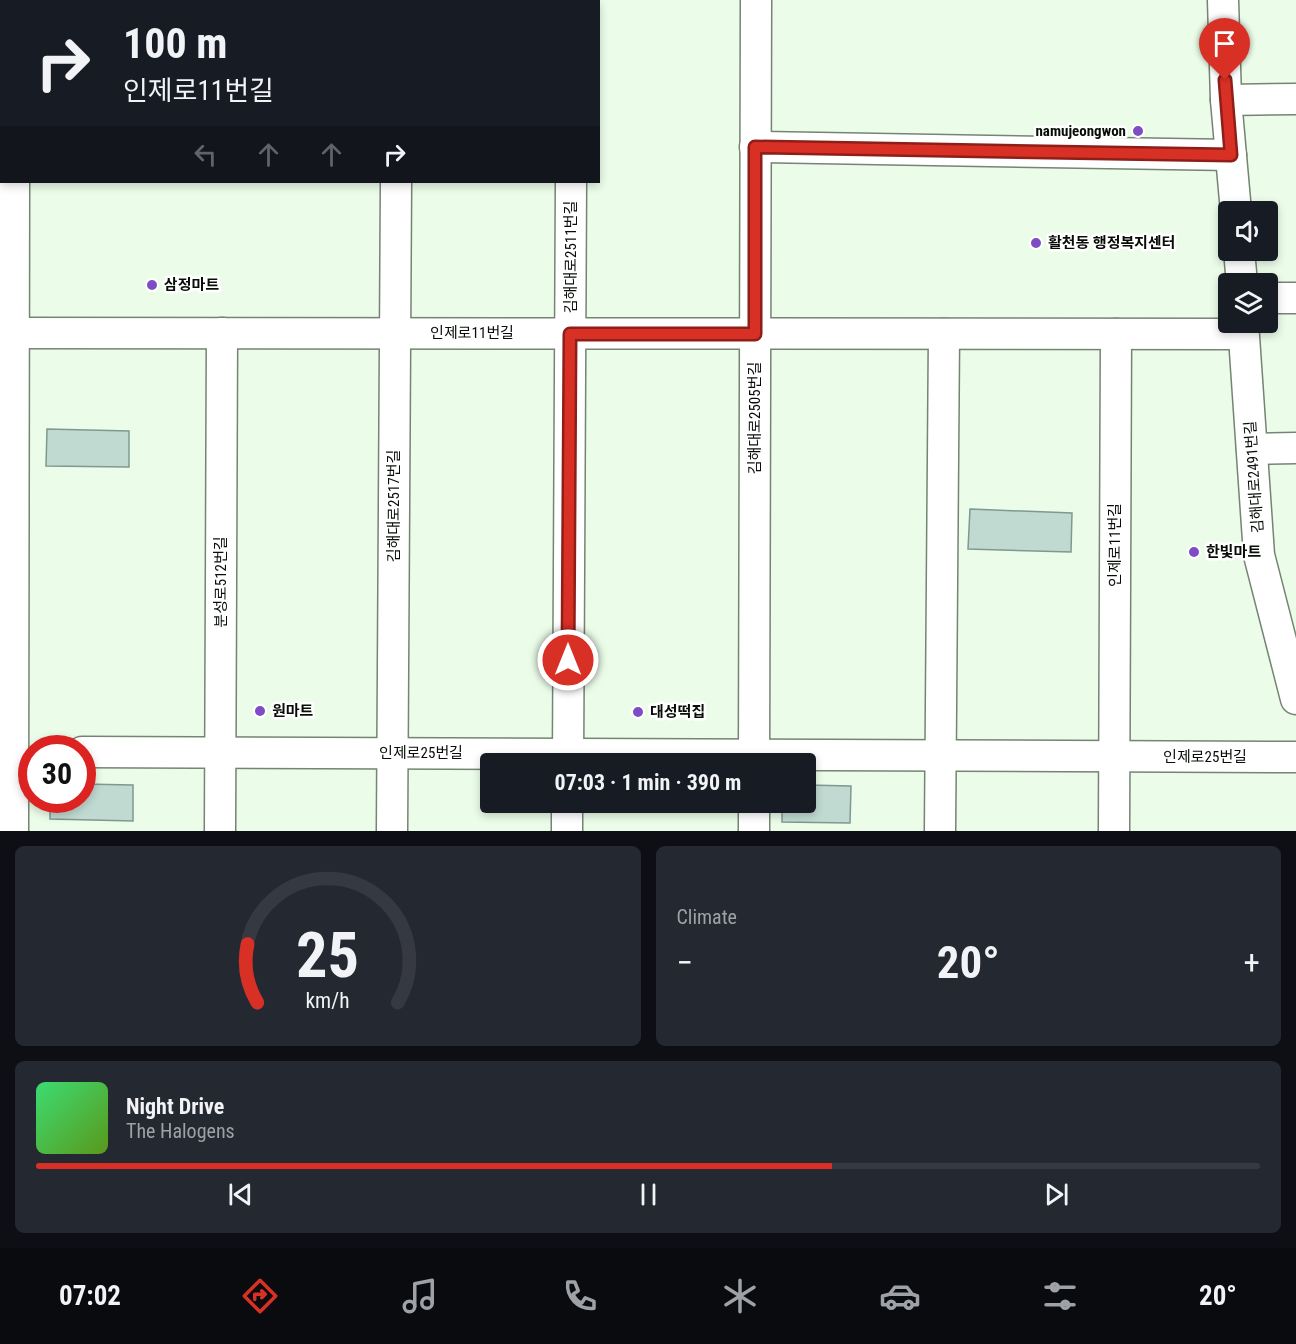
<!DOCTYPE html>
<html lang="en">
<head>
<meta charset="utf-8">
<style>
  :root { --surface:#171b24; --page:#242831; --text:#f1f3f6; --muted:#9ea1a6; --line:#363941; --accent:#d93025 }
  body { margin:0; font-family:"Roboto Condensed","Noto Sans KR",sans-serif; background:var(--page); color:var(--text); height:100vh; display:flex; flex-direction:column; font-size:22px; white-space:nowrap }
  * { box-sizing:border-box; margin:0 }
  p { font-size:20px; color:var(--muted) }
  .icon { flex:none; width:33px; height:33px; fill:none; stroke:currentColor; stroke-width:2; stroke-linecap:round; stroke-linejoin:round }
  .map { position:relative; height:831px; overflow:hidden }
  .drawer { display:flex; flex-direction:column; gap:15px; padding:15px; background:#0d0f14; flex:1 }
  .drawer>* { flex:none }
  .top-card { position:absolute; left:0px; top:0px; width:600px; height:183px; box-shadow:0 3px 9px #0003; background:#171b24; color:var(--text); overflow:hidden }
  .controls { position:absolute; left:1218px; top:201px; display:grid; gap:12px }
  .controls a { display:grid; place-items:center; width:60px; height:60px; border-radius:6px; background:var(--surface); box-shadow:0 3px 9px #0003; font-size:30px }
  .speed { position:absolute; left:18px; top:735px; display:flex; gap:12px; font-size:30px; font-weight:700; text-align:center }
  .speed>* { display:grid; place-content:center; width:78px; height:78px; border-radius:50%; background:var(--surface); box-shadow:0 3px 9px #0003; line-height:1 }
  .speed .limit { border:9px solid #d22; background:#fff; color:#111 }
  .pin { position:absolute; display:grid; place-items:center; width:51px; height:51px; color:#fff; margin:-62px -26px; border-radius:50% 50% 50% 0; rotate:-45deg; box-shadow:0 0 6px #0007 }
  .pin .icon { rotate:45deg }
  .me { position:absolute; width:66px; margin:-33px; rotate:0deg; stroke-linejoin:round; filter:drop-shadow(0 0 4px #0008) }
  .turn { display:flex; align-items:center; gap:21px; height:126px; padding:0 24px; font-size:27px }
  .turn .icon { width:78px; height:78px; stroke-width:2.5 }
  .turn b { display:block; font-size:42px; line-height:51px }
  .lanes { display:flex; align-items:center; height:57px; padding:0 24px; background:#0003; justify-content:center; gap:30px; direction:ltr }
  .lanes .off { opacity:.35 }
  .big { font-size:45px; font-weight:700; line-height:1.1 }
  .drawer .tile { flex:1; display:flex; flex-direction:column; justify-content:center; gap:9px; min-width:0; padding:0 21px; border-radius:9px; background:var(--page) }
  .drawer .dial { align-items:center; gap:0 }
  .dial svg { height:156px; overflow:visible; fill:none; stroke:var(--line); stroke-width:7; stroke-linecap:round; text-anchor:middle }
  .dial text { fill:var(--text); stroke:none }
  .song { display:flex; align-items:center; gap:18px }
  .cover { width:72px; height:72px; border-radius:9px; background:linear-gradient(135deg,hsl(140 70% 55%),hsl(90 70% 35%)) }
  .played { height:6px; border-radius:3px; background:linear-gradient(90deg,var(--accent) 65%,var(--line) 65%) }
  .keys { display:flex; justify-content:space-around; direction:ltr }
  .heat { display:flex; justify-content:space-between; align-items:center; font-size:33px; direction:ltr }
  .drawer .tiles { flex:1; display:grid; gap:15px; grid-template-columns:1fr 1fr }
  .tile:last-child { grid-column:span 2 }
  .trip { position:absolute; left:480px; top:753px; width:336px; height:60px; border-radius:6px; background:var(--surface); box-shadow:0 3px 9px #0003; font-weight:700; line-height:60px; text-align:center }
  .tab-bar { display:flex; height:96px; justify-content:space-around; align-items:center; background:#090b0e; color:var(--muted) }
  .tab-bar .icon { width:42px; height:42px }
  .tab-bar .on { color:var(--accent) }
  .tab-bar b { font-size:27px; color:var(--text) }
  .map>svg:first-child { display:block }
  .building { fill:#c0dad1; stroke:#7f9890; stroke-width:1.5 }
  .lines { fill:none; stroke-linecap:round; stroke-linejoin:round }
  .minor-casing { stroke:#758473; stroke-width:33 }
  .minor { stroke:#fff; stroke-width:30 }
  .route-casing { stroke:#8d1f18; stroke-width:15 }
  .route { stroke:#d93025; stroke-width:10 }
  .poi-dot { fill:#7e4dc6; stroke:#fff; stroke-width:2 }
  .labels { text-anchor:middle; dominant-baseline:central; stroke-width:5; stroke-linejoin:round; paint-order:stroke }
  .poi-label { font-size:15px; font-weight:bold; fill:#080d07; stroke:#fff; text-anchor:start }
  .street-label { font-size:15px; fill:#080d07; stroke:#fff }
</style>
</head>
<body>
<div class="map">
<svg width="1296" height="831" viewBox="0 0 1296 831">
  <rect width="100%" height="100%" fill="#ebfce9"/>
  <g class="building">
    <path d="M47,429L129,431V467L46,466Z"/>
    <path d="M970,509L1072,513L1071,552L968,549Z"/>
    <path d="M82,784L133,785V821L50,819V800H82Z"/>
    <path d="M806,785L851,786L850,823L782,822V802H806Z"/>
  </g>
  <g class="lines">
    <defs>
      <g id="minor">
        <path d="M1223,0L1226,100L1236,212"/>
        <path d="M14,2V0"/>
        <path d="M397,2V0"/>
        <path d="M572,2V0"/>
        <path d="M1226,100L1296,99"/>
        <path d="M0,141H2"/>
        <path d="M755,147L1231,155"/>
        <path d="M1239,250L1242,284"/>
        <path d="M1268,298H1296"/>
        <path d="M1243,322L1259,555L1296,699"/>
        <path d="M0,333L1243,334"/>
        <path d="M1252,449L1296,448"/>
        <path d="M82,752L1296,757"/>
        <path d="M568,764L571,182"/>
        <path d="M754,764L756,0"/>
        <path d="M13,831L14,182"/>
        <path d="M220,831L222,333"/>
        <path d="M392,831L396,182"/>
        <path d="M567,831V802"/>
        <path d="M754,831V802"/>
        <path d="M940,831L944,334"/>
        <path d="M1114,831L1116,334"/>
      </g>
    </defs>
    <use href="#minor" class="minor-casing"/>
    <use href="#minor" class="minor"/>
  </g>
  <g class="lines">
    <defs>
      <path id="route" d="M568,660L570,334H755V147L1231,155L1225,80"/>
    </defs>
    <use href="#route" class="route-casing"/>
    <use href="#route" class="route"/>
  </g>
  <g class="poi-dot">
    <circle cx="1138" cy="131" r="6"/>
    <circle cx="1036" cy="243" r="6"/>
    <circle cx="152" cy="285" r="6"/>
    <circle cx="1194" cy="552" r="6"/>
    <circle cx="260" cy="711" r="6"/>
    <circle cx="638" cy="712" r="6"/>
  </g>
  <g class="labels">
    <g class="poi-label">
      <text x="1126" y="131" text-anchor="end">namujeongwon</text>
      <text x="1048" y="243">활천동 행정복지센터</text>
      <text x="164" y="285">삼정마트</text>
      <text x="1206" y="552">한빛마트</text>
      <text x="272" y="711">원마트</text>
      <text x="650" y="712">대성떡집</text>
    </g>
    <g class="street-label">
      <text transform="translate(571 257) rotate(-90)">김해대로2511번길</text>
      <text x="472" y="333">인제로11번길</text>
      <text transform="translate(755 418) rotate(-90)">김해대로2505번길</text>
      <text transform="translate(1254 477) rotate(-94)">김해대로2491번길</text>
      <text transform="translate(394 506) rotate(-90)">김해대로2517번길</text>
      <text transform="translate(1115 545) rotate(-90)">인제로11번길</text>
      <text transform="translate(221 582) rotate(-90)">분성로512번길</text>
      <text x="421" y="753">인제로25번길</text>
      <text x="1205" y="757">인제로25번길</text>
    </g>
  </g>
</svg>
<div class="controls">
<a><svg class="icon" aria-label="sound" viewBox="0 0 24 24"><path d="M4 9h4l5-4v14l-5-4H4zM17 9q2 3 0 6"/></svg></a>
<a><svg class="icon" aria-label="layers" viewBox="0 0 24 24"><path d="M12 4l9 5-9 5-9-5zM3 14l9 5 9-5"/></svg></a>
</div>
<div class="speed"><div class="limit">30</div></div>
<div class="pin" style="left:1225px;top:80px;background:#d93025"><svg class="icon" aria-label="arrive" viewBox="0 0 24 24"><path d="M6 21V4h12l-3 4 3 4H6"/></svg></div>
<svg class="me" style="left:568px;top:660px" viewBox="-20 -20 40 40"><circle r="17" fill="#d93025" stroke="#fff" stroke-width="3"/><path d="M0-11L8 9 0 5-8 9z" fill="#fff"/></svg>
<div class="trip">07:03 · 1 min · 390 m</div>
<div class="top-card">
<div class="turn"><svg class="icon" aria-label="right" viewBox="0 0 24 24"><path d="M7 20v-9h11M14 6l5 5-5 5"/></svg><div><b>100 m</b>인제로11번길</div></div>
<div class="lanes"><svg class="icon off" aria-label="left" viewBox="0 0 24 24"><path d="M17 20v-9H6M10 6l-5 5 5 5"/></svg><svg class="icon off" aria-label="ahead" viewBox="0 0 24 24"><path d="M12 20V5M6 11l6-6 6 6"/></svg><svg class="icon off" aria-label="ahead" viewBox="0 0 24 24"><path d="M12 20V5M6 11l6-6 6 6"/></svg><svg class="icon" aria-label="right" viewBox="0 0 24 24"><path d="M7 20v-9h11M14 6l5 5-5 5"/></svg></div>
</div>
</div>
<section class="drawer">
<div class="tiles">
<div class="tile dial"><svg viewBox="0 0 100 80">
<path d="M14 69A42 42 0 1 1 86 69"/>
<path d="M14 69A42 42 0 0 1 9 39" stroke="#d93025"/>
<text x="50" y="56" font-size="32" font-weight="700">25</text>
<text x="50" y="72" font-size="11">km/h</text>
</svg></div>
<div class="tile"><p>Climate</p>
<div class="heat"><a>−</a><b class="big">20°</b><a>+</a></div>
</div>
<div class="tile">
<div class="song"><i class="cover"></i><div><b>Night Drive</b><p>The Halogens</p></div></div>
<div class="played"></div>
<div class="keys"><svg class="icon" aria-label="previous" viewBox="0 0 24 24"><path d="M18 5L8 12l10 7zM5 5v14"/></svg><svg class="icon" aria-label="pause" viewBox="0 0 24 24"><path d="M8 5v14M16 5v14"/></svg><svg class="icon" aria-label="next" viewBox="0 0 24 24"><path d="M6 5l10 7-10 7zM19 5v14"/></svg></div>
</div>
</div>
</section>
<nav class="tab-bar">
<b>07:02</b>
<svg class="icon on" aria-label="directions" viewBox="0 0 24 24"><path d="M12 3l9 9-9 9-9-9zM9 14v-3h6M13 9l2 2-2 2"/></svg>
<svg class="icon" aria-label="music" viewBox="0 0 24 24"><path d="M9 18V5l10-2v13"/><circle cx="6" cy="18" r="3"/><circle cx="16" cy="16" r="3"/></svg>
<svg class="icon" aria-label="phone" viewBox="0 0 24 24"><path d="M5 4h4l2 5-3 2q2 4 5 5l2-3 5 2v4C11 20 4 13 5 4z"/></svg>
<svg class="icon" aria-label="climate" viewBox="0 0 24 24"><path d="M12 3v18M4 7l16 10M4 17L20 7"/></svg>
<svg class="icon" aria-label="car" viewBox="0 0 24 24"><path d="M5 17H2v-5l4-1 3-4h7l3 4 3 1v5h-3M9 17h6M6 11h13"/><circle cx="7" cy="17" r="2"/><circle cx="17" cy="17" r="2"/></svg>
<svg class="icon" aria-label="filters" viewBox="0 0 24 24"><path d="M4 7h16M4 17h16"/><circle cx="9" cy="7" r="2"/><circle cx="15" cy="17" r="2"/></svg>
<b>20°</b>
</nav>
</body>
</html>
